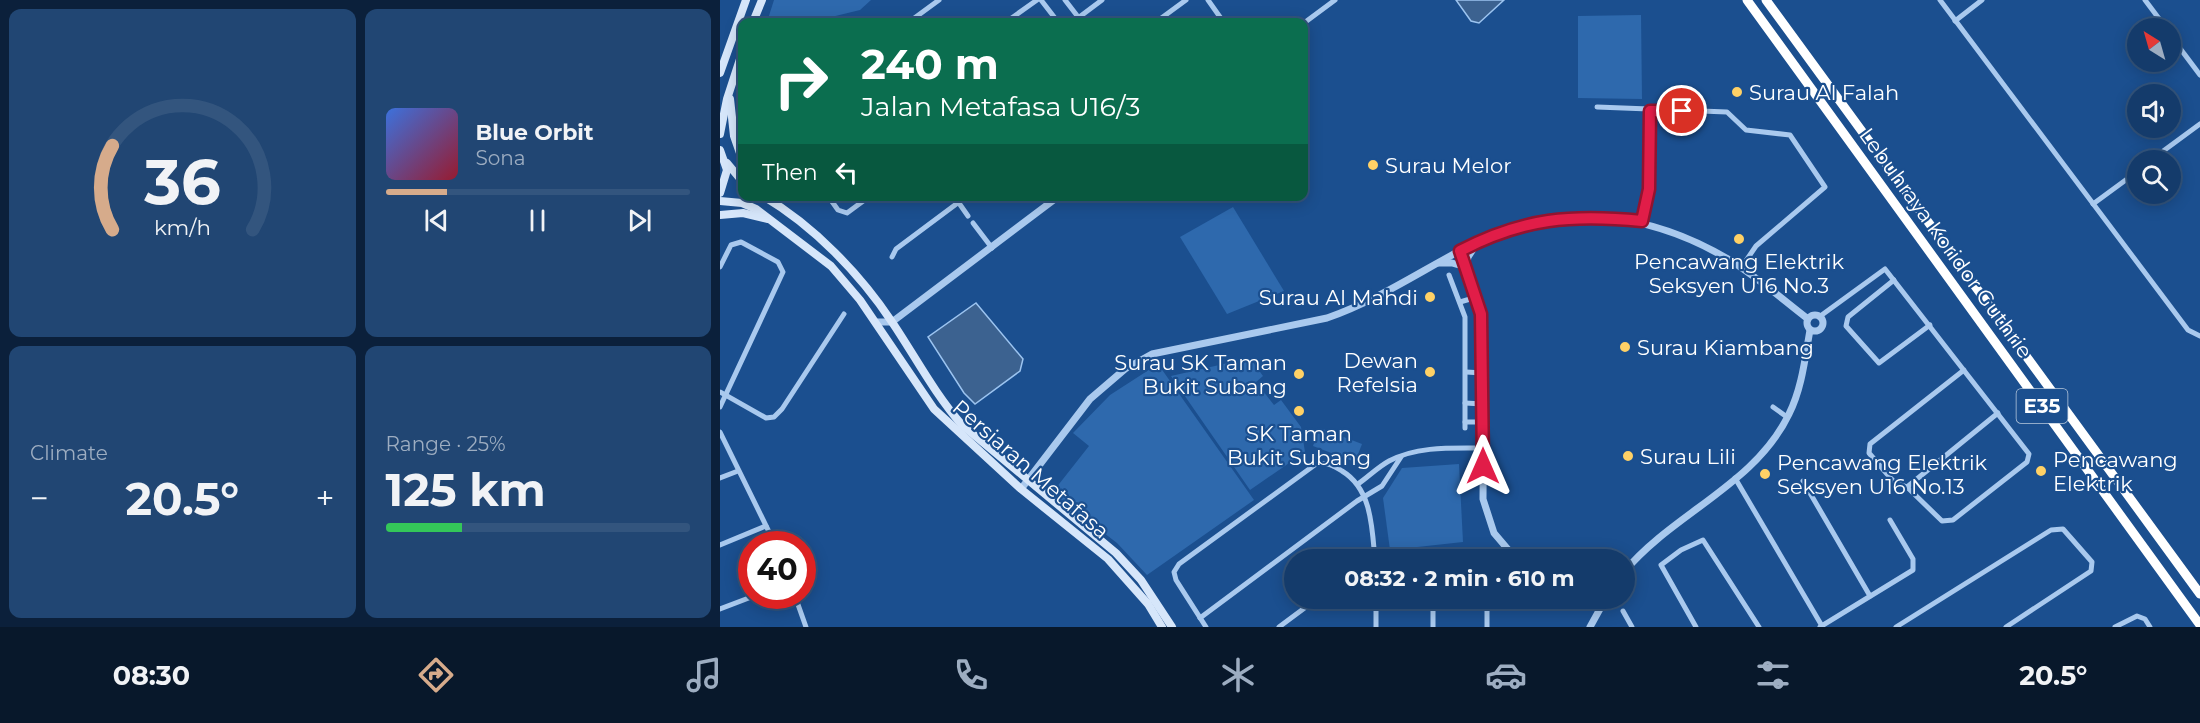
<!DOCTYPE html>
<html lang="en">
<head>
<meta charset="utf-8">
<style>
  :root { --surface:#143b6b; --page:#214673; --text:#f1f3f6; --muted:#9dadc1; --line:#33557e; --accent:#d6ab8b }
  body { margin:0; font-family:Montserrat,sans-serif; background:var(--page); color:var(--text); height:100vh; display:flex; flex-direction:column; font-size:22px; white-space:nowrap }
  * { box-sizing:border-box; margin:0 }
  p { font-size:20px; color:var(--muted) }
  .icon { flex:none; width:33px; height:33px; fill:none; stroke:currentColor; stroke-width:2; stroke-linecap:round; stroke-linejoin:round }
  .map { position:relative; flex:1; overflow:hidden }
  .sheet { display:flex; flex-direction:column; gap:9px; padding:9px; background:#0b203b; width:720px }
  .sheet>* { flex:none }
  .guide { position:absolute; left:18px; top:18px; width:570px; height:183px; border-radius:12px; box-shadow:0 3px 15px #0003,0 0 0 2px var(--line); background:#0b6e4f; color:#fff; overflow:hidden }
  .needle { width:39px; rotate:323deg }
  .controls { position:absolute; left:1407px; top:18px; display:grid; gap:12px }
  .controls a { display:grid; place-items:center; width:54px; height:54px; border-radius:50%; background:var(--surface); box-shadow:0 3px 15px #0003,0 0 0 2px var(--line); font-size:30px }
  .speed { position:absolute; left:18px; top:531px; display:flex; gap:12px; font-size:30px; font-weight:700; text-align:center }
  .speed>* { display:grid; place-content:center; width:78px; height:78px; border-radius:50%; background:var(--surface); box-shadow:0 3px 15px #0003,0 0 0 2px var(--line); line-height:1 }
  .speed .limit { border:9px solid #d22; background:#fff; color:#111 }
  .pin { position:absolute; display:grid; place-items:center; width:51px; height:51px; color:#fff; margin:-26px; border:3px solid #fff; border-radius:50%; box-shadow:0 2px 6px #0007 }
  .me { position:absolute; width:66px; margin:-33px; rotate:0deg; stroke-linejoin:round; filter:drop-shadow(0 0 4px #0008) }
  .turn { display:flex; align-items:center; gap:21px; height:126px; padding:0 24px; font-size:27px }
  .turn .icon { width:78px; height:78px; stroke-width:2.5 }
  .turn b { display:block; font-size:42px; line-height:51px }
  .then { display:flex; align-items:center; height:57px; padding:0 24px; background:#0003; gap:12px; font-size:22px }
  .big { font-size:45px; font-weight:700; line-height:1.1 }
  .sheet .card { flex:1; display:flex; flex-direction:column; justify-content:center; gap:9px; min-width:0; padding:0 21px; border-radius:12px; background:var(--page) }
  .sheet .dial { align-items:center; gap:0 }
  .dial svg { height:156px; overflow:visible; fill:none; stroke:var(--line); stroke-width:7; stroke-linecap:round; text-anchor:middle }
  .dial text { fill:var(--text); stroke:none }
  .song { display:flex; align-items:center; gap:18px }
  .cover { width:72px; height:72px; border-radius:9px; background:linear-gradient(135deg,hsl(220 70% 55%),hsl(350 70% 35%)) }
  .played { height:6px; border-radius:3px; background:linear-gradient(90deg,var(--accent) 20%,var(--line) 20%) }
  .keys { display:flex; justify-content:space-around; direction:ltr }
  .heat { display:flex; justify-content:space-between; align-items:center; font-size:33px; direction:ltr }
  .charge { height:9px; border-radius:4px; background:linear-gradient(90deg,#34c759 25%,var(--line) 0) }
  .sheet .tiles { flex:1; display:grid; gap:9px; grid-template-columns:repeat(2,1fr) }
  .trip { position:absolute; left:564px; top:549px; width:351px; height:60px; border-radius:30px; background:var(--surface); box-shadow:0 3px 15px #0003,0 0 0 2px var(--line); font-weight:700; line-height:60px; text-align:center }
  .dock { display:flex; height:96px; justify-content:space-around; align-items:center; background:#08182b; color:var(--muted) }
  .dock .icon { width:42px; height:42px }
  .dock .active { color:var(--accent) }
  .dock b { font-size:27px; color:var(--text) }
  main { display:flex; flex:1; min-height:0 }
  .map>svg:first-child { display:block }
  .green { fill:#2e69ad }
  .water { fill:#3c6290; stroke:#9cc4f0; stroke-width:1.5 }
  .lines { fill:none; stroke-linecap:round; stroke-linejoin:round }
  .minor-tunnel { stroke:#3d69a0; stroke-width:5; stroke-dasharray:5 2.5; stroke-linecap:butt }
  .minor { stroke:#a9c9ee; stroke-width:5 }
  .tertiary { stroke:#a9c9ee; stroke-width:7 }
  .secondary { stroke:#d6e6fa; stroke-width:8 }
  .motorway { stroke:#fff; stroke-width:9 }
  .route-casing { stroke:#92132f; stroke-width:15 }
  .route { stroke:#e11d48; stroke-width:10 }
  .poi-dot { fill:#ffd166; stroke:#1b4f8f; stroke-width:2 }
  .labels { text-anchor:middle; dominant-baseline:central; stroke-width:4.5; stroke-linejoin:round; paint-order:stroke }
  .shield { fill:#1b4f8f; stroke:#bbcadd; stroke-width:1.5 }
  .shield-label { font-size:20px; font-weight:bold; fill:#fff }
  .poi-label { font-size:21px; fill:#fff; stroke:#1b4f8f; text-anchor:start }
  .street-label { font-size:21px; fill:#fff; stroke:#1b4f8f }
</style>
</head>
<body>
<main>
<section class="sheet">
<div class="tiles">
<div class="card dial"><svg viewBox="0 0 100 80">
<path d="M14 69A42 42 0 1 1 86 69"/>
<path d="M14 69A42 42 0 0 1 14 26" stroke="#d6ab8b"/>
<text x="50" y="56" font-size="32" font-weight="700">36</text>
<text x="50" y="72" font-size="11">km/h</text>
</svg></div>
<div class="card">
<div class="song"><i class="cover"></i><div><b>Blue Orbit</b><p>Sona</p></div></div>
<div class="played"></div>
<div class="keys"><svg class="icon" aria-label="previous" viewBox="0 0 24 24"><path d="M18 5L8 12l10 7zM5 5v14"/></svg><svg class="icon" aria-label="pause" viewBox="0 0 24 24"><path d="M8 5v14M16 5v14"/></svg><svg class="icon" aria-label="next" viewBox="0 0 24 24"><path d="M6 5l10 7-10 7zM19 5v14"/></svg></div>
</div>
<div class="card"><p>Climate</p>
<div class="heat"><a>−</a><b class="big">20.5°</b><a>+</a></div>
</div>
<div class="card"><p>Range · 25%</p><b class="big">125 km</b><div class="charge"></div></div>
</div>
</section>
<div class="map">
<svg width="1480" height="627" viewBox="0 0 1480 627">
  <rect width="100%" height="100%" fill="#1b4f8f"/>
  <g class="green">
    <path d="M54,0H151L140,10L99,20L98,22H47Z"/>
    <path d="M921,15L922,99L858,98V16Z"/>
    <path d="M513,207L564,291L507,314L460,237Z"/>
    <path d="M530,358L543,376L536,382L554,405L561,400L581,427L585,452L530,490L451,376Z"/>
    <path d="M438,364L534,500L427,575L397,543L332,493L369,446L353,433L390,395Z"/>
    <path d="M600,428L642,444L635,462L593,446Z"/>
    <path d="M739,464L743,542L670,550L663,498L682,468Z"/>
  </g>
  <g class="water">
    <path d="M736,0H784L759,23L751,21Z"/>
    <path d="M256,303L303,359L300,371L255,404L244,393L208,337Z"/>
  </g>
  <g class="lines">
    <path class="minor-tunnel" d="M502,22L500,17L508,22"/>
    <g class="minor">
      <path d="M321,0L338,22"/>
      <path d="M345,0L362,22"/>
      <path d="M488,0L500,17"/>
      <path d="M1220,0L1468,330L1480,336"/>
      <path d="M1425,0L1446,28"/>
      <path d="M358,18L382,0"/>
      <path d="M1235,21L1262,0"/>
      <path d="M189,22L219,0"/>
      <path d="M286,22L317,0"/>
      <path d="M436,22L466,0"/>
      <path d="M584,23L615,0"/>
      <path d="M1450,35L1480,75"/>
      <path d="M877,107L1007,112L1026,130L1070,135L1105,187L1036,246L1021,268"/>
      <path d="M1431,160L1480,124"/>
      <path d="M108,196L118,210L127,213L150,196"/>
      <path d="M234,196L248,216"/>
      <path d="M1373,204L1418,171"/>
      <path d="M922,221L929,189L930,111"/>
      <path d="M253,223L272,248"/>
      <path d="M172,257L176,249L247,196"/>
      <path d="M0,267L11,245L21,242L58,262L63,272L0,407"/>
      <path d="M729,275L745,317V428"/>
      <path d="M1174,280L1128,317L1126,326L1159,363L1210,325"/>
      <path d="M740,302L757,297"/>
      <path d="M1099,317L1165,269L1309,454L1307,462L1233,520L1222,521L1187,487L1174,482L1149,453L1150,444L1244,370"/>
      <path d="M746,372L763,373"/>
      <path d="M0,392L46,418L54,417L62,409L124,314"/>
      <path d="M745,403L763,404"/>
      <path d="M1053,407L1067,417"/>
      <path d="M745,422H763"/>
      <path d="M0,432L55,544"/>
      <path d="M0,478L18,471"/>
      <path d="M1015,478L1102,626"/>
      <path d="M1083,481L1150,596"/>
      <path d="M638,484C648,477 658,467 669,461C697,446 732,448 763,448"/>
      <path d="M1187,487L1278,413"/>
      <path d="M0,545L46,526"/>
      <path d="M75,596L86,627"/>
      <path d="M656,598V627"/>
      <path d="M713,598V627"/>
      <path d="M762,598L767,604V627"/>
      <path d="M0,609L34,596"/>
      <path d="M903,611L912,627"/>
      <path d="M480,618L637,501L662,486L681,457"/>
      <path d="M486,627L456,580L454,572L459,564L596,464C607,462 613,465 622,471C652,489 652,528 655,560"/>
      <path d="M559,627L598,598"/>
      <path d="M976,627L941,565L961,550L983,540L1039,627"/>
      <path d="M1100,627L1193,570V559L1170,520"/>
      <path d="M1176,627L1331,530L1343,529L1372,562L1371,571L1286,627"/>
      <path d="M1395,627L1417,616L1425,619L1430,627"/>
    </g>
    <g class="tertiary">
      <path d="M739,251L761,314L764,342L763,499L774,533L797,560"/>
      <path d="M719,263H732L746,267L748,257L757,243"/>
      <circle cx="1095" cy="323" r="8"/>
      <path d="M156,322H172L339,196"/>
      <path d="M301,489L370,399L405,369L432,354L607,318C662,299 709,265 761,240C842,200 932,214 1008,259C1036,276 1062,299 1088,319"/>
      <path d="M904,572C953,513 1035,485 1069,414C1082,388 1085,358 1090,330"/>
      <path d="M868,598L882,605"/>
      <path d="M870,627L886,598"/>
    </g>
    <g class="secondary">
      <path d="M33,22L42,0"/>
      <path d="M0,73L26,0"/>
      <path d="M10,99L14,136L22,159"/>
      <path d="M0,134L7,99L22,53"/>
      <path d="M0,150L7,170L0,193"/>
      <path d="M7,163L22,181"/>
      <path d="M43,196C94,226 140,274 172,322C195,356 214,393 242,425L396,553L421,580L452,627"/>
      <path d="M0,201L22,203L36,209L111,266L140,300L214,409L301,489L388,559L428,604L442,627"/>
      <path d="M0,215L23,213L48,219"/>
    </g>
    <g class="motorway">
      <path d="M1027,0L1480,625"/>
      <path d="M1046,0L1480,594"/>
    </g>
  </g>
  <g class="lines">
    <defs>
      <path id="route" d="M763,466L761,314L740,251C803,218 852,214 922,221L929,189L930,111H962"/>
    </defs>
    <use href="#route" class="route-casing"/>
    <use href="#route" class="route"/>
  </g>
  <g class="poi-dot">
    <circle cx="1017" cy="92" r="6"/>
    <circle cx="653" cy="165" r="6"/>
    <circle cx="1019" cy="239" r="6"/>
    <circle cx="710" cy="297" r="6"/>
    <circle cx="905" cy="347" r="6"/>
    <circle cx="710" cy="372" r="6"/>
    <circle cx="579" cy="374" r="6"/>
    <circle cx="579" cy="411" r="6"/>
    <circle cx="908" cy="456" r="6"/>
    <circle cx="1321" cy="471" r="6"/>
    <circle cx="1045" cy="474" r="6"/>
  </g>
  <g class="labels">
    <rect class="shield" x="1296.5" y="389" width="51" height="34" rx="4.5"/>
    <g class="shield-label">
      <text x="1322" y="406">E35</text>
    </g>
    <g class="poi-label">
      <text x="1029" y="92">Surau Al Falah</text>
      <text x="665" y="165">Surau Melor</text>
      <text x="1019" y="261" text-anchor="middle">Pencawang Elektrik<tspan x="1019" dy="24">Seksyen U16 No.3</tspan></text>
      <text x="698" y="297" text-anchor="end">Surau Al Mahdi</text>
      <text x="917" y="347">Surau Kiambang</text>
      <text x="698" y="360" text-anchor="end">Dewan<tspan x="698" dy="24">Refelsia</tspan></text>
      <text x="567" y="362" text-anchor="end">Surau SK Taman<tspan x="567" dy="24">Bukit Subang</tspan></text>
      <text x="579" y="433" text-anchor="middle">SK Taman<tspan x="579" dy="24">Bukit Subang</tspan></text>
      <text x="920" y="456">Surau Lili</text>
      <text x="1333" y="459">Pencawang<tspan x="1333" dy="24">Elektrik</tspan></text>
      <text x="1057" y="462">Pencawang Elektrik<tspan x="1057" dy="24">Seksyen U16 No.13</tspan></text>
    </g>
    <g class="street-label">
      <text transform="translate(1226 243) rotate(54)">Lebuhraya Koridor Guthrie</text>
      <text transform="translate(311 469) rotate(41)">Persiaran Metafasa</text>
    </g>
  </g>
</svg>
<div class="controls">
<a><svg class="needle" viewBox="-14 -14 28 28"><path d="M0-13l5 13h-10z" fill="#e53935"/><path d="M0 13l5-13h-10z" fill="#9dadc1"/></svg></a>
<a><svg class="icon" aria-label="sound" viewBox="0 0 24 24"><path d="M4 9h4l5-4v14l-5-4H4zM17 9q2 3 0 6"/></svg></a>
<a><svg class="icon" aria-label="search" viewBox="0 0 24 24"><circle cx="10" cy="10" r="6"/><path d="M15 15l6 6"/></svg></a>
</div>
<div class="speed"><div class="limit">40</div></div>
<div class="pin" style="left:962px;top:111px;background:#d93025"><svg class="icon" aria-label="arrive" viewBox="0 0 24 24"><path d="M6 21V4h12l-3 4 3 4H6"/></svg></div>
<svg class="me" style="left:763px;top:466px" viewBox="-20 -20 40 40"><path d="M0-17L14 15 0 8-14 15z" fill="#e11d48" stroke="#fff" stroke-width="4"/></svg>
<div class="trip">08:32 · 2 min · 610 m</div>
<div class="guide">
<div class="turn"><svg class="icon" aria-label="right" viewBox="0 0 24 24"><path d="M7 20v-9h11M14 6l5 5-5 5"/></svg><div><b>240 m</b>Jalan Metafasa U16/3</div></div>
<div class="then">Then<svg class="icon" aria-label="left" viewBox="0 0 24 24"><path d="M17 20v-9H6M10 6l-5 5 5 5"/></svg></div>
</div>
</div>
</main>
<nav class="dock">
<b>08:30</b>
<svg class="icon active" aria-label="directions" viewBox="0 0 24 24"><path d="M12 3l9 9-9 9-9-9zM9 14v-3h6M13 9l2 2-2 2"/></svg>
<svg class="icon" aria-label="music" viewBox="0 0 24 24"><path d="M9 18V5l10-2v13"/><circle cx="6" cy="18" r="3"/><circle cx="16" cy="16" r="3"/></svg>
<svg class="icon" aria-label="phone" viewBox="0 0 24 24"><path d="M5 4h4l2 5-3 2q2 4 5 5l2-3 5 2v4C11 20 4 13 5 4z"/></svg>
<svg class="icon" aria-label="climate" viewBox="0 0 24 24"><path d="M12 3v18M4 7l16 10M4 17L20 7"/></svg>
<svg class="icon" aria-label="car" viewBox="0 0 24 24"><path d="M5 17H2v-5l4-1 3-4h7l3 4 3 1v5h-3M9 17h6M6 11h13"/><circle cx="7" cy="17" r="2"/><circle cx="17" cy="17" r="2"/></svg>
<svg class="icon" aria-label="filters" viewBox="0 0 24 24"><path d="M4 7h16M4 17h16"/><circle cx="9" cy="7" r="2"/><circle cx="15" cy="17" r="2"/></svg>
<b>20.5°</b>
</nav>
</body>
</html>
